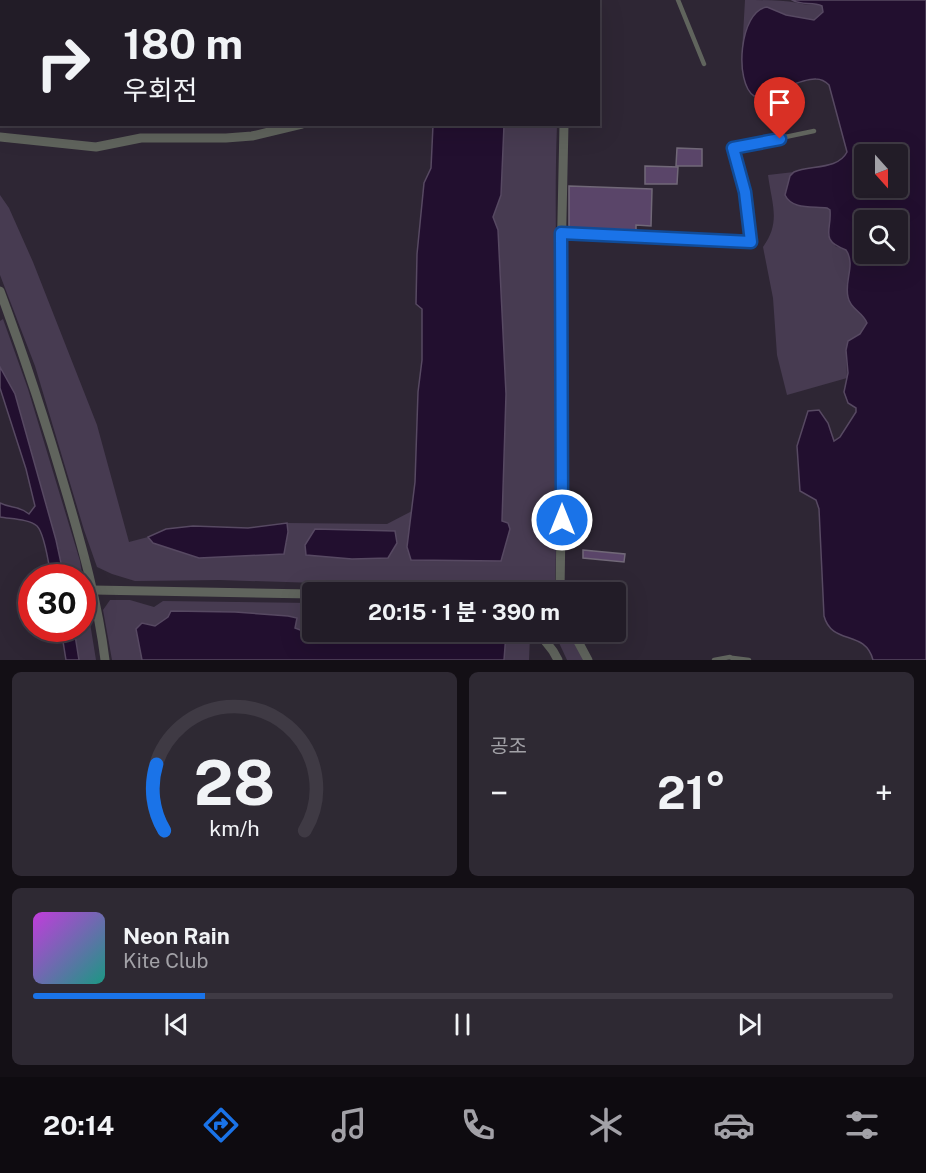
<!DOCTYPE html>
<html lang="ko">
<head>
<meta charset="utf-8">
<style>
  :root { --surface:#221c27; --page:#2e2933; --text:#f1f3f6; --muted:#a2a1a7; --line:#3f3a44; --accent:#1a73e8 }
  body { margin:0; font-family:"Public Sans","Noto Sans KR",sans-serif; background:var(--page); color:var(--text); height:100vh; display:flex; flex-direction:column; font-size:22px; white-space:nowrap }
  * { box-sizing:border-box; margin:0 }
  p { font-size:20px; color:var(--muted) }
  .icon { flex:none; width:33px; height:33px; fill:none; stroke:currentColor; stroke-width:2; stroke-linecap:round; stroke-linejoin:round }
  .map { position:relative; height:660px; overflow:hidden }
  .panel { display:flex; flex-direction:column; gap:12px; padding:12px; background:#130f15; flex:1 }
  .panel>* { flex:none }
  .hud { position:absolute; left:0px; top:0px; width:600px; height:126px; box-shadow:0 6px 24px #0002,0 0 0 2px var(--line); background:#221c27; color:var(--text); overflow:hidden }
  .needle { width:39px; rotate:159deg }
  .controls { position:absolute; left:854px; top:144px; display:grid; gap:12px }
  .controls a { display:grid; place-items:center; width:54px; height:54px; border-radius:6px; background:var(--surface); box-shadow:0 6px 24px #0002,0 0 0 2px var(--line); font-size:30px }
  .speed { position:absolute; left:18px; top:564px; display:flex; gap:12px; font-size:30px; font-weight:700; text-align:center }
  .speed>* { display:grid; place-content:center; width:78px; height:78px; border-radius:50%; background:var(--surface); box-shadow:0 6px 24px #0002,0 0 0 2px var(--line); line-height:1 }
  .speed .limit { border:9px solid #d22; background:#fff; color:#111 }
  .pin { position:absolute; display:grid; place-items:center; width:51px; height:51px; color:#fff; margin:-62px -26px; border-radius:50% 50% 50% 0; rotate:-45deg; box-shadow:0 0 6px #0007 }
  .pin .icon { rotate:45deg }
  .me { position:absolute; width:66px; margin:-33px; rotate:0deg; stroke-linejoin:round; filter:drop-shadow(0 0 4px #0008) }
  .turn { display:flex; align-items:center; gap:21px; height:126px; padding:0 24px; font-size:27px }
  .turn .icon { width:78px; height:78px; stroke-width:2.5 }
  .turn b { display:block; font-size:42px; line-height:51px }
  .big { font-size:45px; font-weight:700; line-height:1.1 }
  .panel .widget { flex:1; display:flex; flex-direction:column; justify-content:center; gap:9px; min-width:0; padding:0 21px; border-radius:9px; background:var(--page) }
  .panel .dial { align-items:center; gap:0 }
  .dial svg { height:156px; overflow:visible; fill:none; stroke:var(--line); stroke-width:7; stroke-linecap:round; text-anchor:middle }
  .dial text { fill:var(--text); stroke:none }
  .song { display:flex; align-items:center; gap:18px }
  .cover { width:72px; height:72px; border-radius:9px; background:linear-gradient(135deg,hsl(290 70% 55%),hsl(170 70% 35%)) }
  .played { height:6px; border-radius:3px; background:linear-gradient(90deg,var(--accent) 20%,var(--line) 20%) }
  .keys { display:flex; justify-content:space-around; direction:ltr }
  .heat { display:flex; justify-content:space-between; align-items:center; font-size:33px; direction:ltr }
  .panel .tiles { flex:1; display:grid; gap:12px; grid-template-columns:1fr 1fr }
  .widget:last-child { grid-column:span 2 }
  .trip { position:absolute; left:302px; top:582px; width:324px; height:60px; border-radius:6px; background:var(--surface); box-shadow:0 6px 24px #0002,0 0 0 2px var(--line); font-weight:700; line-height:60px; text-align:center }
  .tab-bar { display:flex; height:96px; justify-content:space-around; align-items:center; background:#0e0b10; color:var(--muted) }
  .tab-bar .icon { width:42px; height:42px }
  .tab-bar .selected { color:var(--accent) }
  .tab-bar b { font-size:27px; color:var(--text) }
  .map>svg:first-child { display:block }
  .green { fill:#473b51; fill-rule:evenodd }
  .water { fill:#220f2f; stroke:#574962; stroke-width:1.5; fill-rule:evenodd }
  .building { fill:#5a4569; stroke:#716878; stroke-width:1.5 }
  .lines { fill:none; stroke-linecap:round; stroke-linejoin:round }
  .service { stroke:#60645d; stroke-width:4.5 }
  .minor { stroke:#60645d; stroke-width:9 }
  .route-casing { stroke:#114b97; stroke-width:15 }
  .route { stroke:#1a73e8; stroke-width:10 }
</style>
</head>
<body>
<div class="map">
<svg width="926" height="660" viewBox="0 0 926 660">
  <rect width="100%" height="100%" fill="#2e2634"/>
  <g class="green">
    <path d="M745,0C763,0 781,0 798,3C806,6 814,3 822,6L823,12L814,20L786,15L767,7C748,10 745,36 742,52Z"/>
    <path d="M504,125H557C554,204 557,283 558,362C559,436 557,511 555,586L558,592H516L499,590L412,586L220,580L135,581L112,574L97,567L84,530L35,366L0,275V195L9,208L33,262L97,425L129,542L148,537L153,543H287V523L387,524L412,511L410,528L502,521L506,394L498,230L493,217L501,195ZM315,529L395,531L388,558L352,559L307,555Z"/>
    <path d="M794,172L790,176L785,195C798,210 809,206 827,208L830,210L835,246L846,250L851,262L847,288L852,306L865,317L867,323L860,334L851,339L846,350L847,378L787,395L777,355L773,298L763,247C781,222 772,205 768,175Z"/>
    <path d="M3,319L28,389L80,561L96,660H79L74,629L82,628V578L64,577L56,540L15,394L0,367V321Z"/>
    <path d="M110,600H130L154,607L163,601L312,603V626L300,630L294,628L288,616L235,612L171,611L168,617L155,626L142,623L136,629L142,660H112L103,610Z"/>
    <path d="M502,632H529L530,636L529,660H504L506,634Z"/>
    <path d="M554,632H570L584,660H567Z"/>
  </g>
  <g class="water">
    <path d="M792,0H926V660H873C865,629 832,646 824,616L819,509L816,500L800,491L797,446L808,411L819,410L828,423L834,441L840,437L856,412V408L848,403L844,392L848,373L846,350L848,341L860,334L867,323C863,312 850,309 848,297C844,280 856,265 846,250C819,240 832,231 830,210L827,208C813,206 792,210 785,195L790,176L794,172C810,165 838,170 847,152L829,85C825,81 821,79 816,79C800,78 774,95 754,96C734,83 739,11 767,7L786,15L814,20L823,12L822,6C813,1 801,6 792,0ZM897,154V188H864V154ZM864,220H897V254H864Z"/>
    <path d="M433,125H504L501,195L493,217L498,230L506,394L502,521L508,523L510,529L501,561L411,560L407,547L415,482L418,392L422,360V309L416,304L417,254L424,183L431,168Z"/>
    <path d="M0,367L15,394L56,540L64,577H51C49,566 45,534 37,526C29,519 11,519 0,517V503C11,509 16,504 29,514L35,506L26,469L0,388Z"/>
    <path d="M287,523L288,532L284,554L199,558L153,543L148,537L166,529L193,526L248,528Z"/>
    <path d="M315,529L395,531L397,543L388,558L352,559L306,555L305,545Z"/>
    <path d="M171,611L235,612L288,616L297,618L295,628L300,630L312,626V632H502L506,634L504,660H142L136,629L142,623L155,626L168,617Z"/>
    <path d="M61,629H74L79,660H66Z"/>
  </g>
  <g class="building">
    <path d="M677,148L702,149V166H676Z"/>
    <path d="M645,166L678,167L677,184H645Z"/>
    <path d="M569,186L652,189L651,226L636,225V230L569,228Z"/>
    <path d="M583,550L625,554L624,562L583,558Z"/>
  </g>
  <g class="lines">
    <g class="service">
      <path d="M678,0L704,64"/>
      <path d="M561,233L751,242L745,192L733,148L814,131"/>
      <path d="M733,658L749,660"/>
      <path d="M714,660L730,657L736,660"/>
    </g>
    <g class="minor">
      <path d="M565,0V2"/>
      <path d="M534,2V0"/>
      <path d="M0,137L96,147L141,138H226L252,136L302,124"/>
      <path d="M0,291C25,358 47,426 67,495C83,550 98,603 105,660"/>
      <path d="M93,590L312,594"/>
      <path d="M560,592L563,391L560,312L564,124"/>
      <path d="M538,632L553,651L558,660"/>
      <path d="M573,632L588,660"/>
    </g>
  </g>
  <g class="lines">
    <defs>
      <path id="route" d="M562,520L561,233L751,242L745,192L733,148L780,139"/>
    </defs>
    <use href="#route" class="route-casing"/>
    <use href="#route" class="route"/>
  </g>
</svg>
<div class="controls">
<a><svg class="needle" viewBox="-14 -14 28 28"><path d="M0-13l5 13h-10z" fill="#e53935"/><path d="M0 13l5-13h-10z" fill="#a2a1a7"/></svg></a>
<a><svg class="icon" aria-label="search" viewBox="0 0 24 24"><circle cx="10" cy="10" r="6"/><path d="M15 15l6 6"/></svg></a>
</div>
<div class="speed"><div class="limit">30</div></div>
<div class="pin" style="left:780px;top:139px;background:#d93025"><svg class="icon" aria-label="arrive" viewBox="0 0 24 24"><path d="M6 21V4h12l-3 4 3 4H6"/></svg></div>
<svg class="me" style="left:562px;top:520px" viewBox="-20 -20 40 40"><circle r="17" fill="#1a73e8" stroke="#fff" stroke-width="3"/><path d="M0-11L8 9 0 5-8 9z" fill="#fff"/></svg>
<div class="trip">20:15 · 1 분 · 390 m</div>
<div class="hud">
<div class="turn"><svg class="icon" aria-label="right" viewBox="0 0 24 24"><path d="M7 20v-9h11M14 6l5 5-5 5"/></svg><div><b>180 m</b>우회전</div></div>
</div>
</div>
<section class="panel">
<div class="tiles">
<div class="widget dial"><svg viewBox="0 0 100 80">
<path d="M14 69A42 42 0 1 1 86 69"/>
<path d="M14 69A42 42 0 0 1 10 35" stroke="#1a73e8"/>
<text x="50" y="56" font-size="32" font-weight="700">28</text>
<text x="50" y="72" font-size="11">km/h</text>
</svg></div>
<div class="widget"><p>공조</p>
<div class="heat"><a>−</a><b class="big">21°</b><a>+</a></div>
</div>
<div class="widget">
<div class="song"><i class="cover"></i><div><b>Neon Rain</b><p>Kite Club</p></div></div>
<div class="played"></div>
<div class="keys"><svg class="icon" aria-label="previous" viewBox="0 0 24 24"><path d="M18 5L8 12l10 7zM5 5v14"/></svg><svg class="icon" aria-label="pause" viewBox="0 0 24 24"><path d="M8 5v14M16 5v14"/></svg><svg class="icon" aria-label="next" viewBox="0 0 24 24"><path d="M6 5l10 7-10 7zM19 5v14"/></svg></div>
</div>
</div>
</section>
<nav class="tab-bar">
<b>20:14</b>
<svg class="icon selected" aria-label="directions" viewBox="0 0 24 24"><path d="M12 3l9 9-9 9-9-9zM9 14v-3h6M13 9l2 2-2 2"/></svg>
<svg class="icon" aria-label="music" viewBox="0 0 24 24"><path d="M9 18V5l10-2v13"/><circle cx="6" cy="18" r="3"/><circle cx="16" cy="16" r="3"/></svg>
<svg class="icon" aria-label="phone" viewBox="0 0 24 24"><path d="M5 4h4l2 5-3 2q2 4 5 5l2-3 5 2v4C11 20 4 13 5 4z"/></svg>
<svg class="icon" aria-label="climate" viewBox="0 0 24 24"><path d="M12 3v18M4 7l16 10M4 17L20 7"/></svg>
<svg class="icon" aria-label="car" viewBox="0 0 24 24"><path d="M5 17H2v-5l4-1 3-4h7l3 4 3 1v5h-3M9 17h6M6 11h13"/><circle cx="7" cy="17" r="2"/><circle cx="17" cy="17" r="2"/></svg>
<svg class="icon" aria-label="filters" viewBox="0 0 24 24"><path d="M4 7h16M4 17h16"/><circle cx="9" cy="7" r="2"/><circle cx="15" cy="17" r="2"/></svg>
</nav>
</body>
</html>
